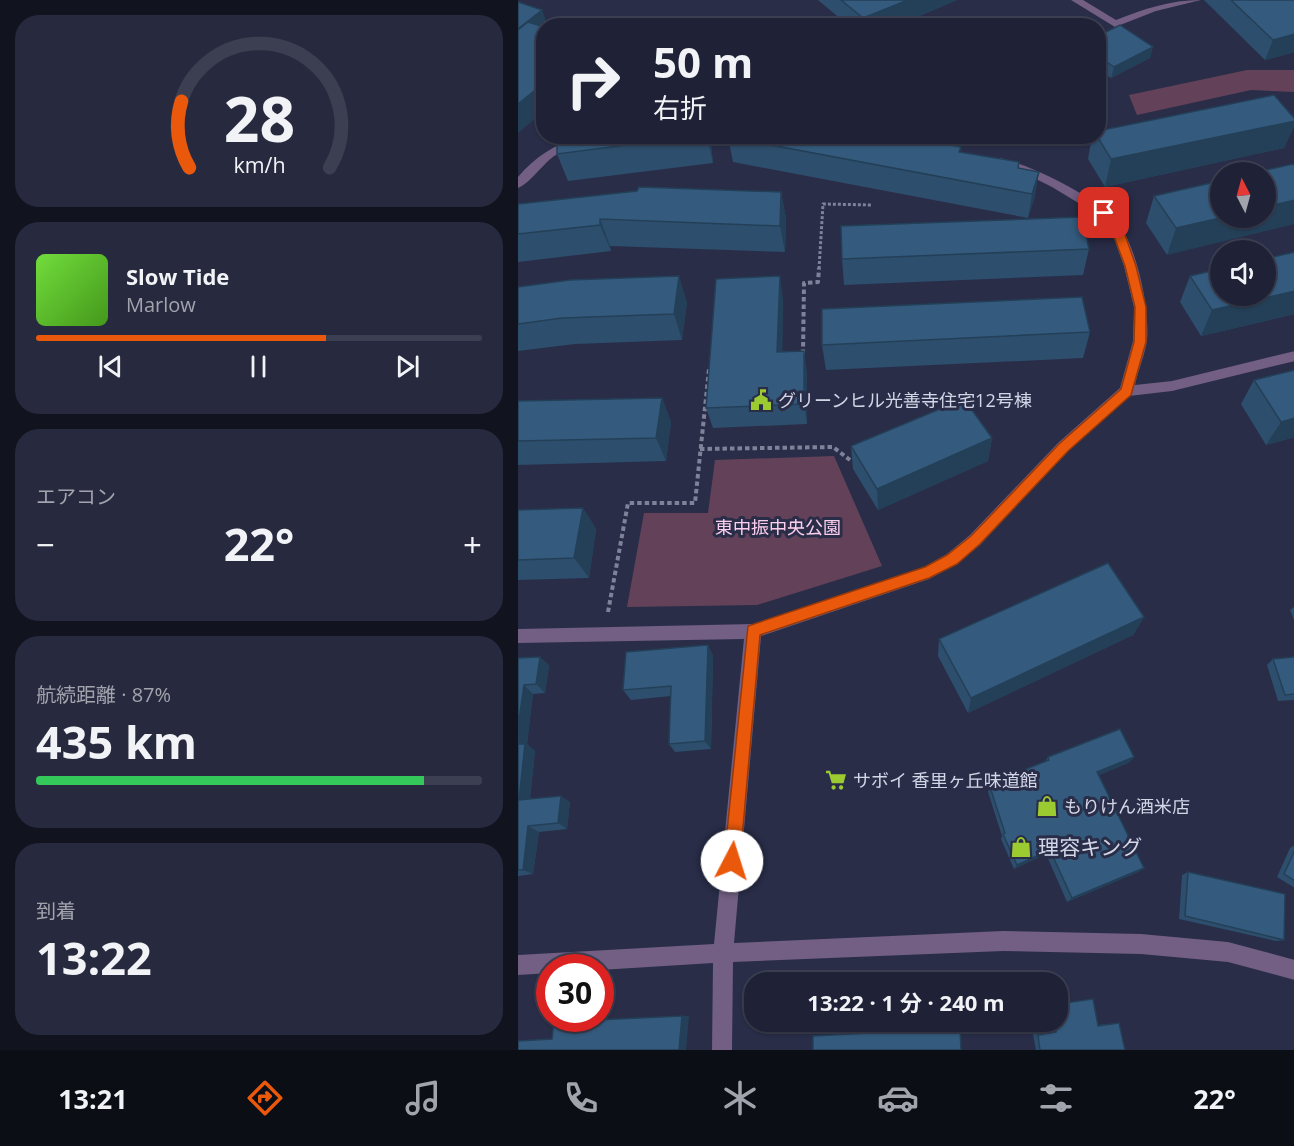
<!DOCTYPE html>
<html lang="ja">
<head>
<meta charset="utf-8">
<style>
  :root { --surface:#1f2236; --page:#272a3e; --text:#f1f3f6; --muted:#a1a4ad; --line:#3c3f51; --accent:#ea580c }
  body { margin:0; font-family:"Open Sans","Noto Sans JP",sans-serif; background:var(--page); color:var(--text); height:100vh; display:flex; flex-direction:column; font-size:22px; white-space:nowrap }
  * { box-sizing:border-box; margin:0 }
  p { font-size:20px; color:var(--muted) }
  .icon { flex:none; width:33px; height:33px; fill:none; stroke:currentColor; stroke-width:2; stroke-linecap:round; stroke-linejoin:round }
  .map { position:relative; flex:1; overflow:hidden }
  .drawer { display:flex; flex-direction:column; gap:15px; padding:15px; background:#11131e; width:518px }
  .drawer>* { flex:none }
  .hud { position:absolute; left:18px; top:18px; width:570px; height:126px; border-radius:24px; box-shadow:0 2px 4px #0004,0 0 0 2px var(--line); background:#1f2236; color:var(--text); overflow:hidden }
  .needle { width:39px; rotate:354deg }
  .tools { position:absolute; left:692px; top:162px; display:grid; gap:12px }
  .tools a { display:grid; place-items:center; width:66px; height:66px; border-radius:50%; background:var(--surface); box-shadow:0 2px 4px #0004,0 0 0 2px var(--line); font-size:30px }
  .speed { position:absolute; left:18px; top:954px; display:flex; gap:12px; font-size:30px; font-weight:700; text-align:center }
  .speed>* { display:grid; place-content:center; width:78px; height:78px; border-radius:50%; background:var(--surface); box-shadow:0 2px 4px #0004,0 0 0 2px var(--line); line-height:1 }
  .speed .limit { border:9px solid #d22; background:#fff; color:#111 }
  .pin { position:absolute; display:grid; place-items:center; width:51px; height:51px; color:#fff; margin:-26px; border-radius:12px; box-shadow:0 3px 9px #0006 }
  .me { position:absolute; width:66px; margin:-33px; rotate:5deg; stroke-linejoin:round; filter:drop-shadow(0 0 4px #0008) }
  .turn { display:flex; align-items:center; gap:21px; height:126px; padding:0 18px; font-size:27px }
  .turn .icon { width:78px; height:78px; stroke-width:2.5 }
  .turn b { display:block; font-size:42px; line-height:51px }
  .big { font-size:45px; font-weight:700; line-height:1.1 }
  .drawer .card { flex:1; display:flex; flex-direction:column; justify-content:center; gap:9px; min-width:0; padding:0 21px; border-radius:24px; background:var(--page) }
  .drawer .dial { align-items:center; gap:0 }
  .dial svg { height:156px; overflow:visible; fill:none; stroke:var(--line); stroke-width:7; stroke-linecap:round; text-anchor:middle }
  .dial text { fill:var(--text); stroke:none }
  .song { display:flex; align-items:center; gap:18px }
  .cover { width:72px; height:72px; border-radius:9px; background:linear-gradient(135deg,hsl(100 70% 55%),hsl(100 70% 35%)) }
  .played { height:6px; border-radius:3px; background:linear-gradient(90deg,var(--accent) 65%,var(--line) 65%) }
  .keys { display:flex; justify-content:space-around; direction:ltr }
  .heat { display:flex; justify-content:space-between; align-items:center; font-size:33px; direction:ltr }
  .charge { height:9px; border-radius:4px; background:linear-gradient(90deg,#34c759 87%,var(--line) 0) }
  .trip { position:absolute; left:226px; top:972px; width:324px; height:60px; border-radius:24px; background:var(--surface); box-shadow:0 2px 4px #0004,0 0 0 2px var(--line); font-weight:700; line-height:60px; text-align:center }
  .dock { display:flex; height:96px; justify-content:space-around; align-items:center; background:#0c0e16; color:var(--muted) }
  .dock .icon { width:42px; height:42px }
  .dock .on { color:var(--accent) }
  .dock b { font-size:27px; color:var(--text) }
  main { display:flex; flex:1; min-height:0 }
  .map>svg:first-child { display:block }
  .green { fill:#634259 }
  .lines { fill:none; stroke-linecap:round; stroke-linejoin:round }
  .path-far1 { stroke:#7f8298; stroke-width:3; stroke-dasharray:3 2; stroke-linecap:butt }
  .path { stroke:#7f8298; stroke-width:4; stroke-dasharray:4.5 3; stroke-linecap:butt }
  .minor { fill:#725f83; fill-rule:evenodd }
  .wall { fill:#2d4e6c }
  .shaded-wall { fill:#244058 }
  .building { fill:#345b7e; stroke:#244058; stroke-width:1.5 }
  .route { fill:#ea580c; stroke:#983908; stroke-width:1.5 }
  .labels { text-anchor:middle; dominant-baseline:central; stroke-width:6; stroke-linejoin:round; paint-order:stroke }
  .poi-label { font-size:18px; fill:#d3d6e7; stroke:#292d48; text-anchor:start }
  .park-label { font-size:18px; fill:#faceec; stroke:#292d48 }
  .near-poi-label { font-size:21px; fill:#d3d6e7; stroke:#292d48; text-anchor:start }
</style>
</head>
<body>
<main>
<section class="drawer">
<div class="card dial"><svg viewBox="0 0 100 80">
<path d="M14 69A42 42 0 1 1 86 69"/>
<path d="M14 69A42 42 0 0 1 10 35" stroke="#ea580c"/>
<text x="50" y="56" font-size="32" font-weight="700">28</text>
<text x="50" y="72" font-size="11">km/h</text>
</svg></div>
<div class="card">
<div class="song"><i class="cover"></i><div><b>Slow Tide</b><p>Marlow</p></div></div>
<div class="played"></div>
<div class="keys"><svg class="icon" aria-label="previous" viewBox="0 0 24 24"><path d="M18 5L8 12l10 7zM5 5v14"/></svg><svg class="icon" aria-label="pause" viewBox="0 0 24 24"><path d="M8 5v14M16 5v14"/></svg><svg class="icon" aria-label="next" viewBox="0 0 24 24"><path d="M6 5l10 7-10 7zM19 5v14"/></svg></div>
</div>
<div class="card"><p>エアコン</p>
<div class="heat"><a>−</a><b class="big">22°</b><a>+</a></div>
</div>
<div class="card"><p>航続距離 · 87%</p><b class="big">435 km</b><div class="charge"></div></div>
<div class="card"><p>到着</p><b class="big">13:22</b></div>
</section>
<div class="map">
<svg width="777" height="1050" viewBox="0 0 777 1050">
  <rect width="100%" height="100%" fill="#292d48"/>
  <g class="green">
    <path d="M729,70H776V92L733,90L619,115L611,95Z"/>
    <path d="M316,456L364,566L239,605L109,607L126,513H190L197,460Z"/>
  </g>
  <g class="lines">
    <path class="path-far1" d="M301,269L305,204L354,205"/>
    <g class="path">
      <path d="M285,354L286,283L300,282L301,268"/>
      <path d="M182,449L315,447L332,460"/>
      <path d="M90,612L110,503H177L191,369L196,368"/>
    </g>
    <g class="minor">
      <path d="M553,0H565L598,20C626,9 652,0 683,0L638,11L597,27Z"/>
      <path d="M61,136H80C68,145 50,148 36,156C25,164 11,184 0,188V177C17,157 36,145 61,136Z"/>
      <path d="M483,158C514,167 540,180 567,196C574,201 584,205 590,210C617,234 632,306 629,340C627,355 620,370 617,385L654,381L777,351V361L654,391L611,396L550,451L462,545L439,564L411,579L243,636L216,943L485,931L623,934L710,942L777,960V980L710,962L623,954L485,951L215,962L214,1050H194L195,963L82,970V968H32V973L0,975V955L196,944L226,639L0,643V629L235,624L406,567L429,554L452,535L540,443L602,388L615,341L616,307L606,266L593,230L582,216L534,187L508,174L479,165V159Z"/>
    </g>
  </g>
  <g class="wall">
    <path d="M300,0H439L378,26H331Z"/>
    <path d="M686,0H777V52L747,60Z"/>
    <path d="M580,36L632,58L593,78L580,70Z"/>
    <path d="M777,119V124L766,148L587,187L570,159L574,136Z"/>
    <path d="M39,136H192L195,163L50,181L39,154Z"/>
    <path d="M210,137L443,152L501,168L517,196L510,218L215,162Z"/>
    <path d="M775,164L649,255L628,223L636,196Z"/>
    <path d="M263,192L268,219L267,252L92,246L93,251L0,262V204Z"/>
    <path d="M571,249L565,275L326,285L324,259Z"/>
    <path d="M777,252V314L683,336L662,302L672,276Z"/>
    <path d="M0,287L169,302L164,340L57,344L0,351Z"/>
    <path d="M265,299L264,352L289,372V424L195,428L188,408Z"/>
    <path d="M572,332L565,358L308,370L304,345Z"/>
    <path d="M736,380L777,437L748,445L723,404Z"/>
    <path d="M144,398L153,422L148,461L0,465V401Z"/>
    <path d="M474,438L470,461L360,510L335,469L333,446Z"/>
    <path d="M65,508L78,529L71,578L0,580V510Z"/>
    <path d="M777,606V623L772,610Z"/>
    <path d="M626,617L615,635L450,713L420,656L421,639Z"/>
    <path d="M190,645L195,656L193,749L157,752L151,744L153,696L113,700L105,690Z"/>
    <path d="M777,657V700L760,701L749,665L755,659Z"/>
    <path d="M0,658L31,665L27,693L15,694L9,744L17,751L12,799L52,802L49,829L21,832L15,874L0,876Z"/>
    <path d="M530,757H616L610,763L581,775L626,868L620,872L549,902L528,854L496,869L483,839L484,836L470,792L472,787L496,780L498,773L527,762Z"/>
    <path d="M777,845V888L759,877L772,848Z"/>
    <path d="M670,872L766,940L758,941L661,919L664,875Z"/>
    <path d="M531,1022L580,1025L601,1023L607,1050H518L515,1034L533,1031Z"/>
  </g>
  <g class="shaded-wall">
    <path d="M390,0H439L378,26H346L345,18Z"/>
    <path d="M24,10L30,26H26V37L0,57V29Z"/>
    <path d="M777,34V52L747,60L755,40Z"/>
    <path d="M635,47L632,58L593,78L596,67Z"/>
    <path d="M26,83V111L0,133V104Z"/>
    <path d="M777,121V124L766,148L587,187L593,159Z"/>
    <path d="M189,136H192L195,163Z"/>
    <path d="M521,172L517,196L510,218L514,194Z"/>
    <path d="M263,192L268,219L267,252L262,226Z"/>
    <path d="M777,200V224L649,255L658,228L702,218H747V207Z"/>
    <path d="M82,219L92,246L93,251L82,225Z"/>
    <path d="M161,276L169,302L164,340L156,314Z"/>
    <path d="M262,276L265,299L264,373L259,352Z"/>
    <path d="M777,291V314L683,336L694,310Z"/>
    <path d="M286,351L289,372V424L286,404Z"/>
    <path d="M144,398L153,422L148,461L138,438Z"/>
    <path d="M777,418V437L748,445L763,422Z"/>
    <path d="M474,438L470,461L360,510L359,489Z"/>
    <path d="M65,508L78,529L71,578L56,558Z"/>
    <path d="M626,617L615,635L450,713L453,698Z"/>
    <path d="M190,645L195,656L193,749L187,741Z"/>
    <path d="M22,657L31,665L27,693L18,684Z"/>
    <path d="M6,685L15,694L9,744L17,751L11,806L1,800L0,727Z"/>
    <path d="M616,757L610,763L574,778L579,772Z"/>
    <path d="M43,796L52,802L49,829L40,823Z"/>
    <path d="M10,826L21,832L15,874L5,870Z"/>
    <path d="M532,850L528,854L496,869L499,865Z"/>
    <path d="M626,868L620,872L549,902L554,898Z"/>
    <path d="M164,1016H171L168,1050H161Z"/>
  </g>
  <g class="building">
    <path d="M323,0H390L345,18Z"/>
    <path d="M713,0H777V34L755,40Z"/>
    <path d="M0,2L24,10L0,29Z"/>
    <path d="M10,22L26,27V83L0,104V30Z"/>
    <path d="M602,25L635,47L596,67L580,56V36Z"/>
    <path d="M756,95L777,119V121L593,159L579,136H580V131Z"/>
    <path d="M39,136H179L39,154Z"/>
    <path d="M211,136H386L443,147L441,152L501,162L500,168L521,172L514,194L210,137Z"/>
    <path d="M775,164L777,166V200L747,207V172H740Z"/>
    <path d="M702,181V218L658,228L636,196Z"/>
    <path d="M121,187L263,192L262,226L82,219V225L0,234V204L119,191Z"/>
    <path d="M564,217L571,249L324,259L323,226Z"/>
    <path d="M777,252V291L694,310L672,276L702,269V296H747V259Z"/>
    <path d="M161,276L156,314L44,318L0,324V287L52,280Z"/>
    <path d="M262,276L259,352L286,351V404L188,408L198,279Z"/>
    <path d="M564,297L572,332L304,345V309Z"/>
    <path d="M777,370V418L763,422L736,380Z"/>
    <path d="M144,398L138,438L0,441V401Z"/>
    <path d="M446,399L474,438L359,489L333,446Z"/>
    <path d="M65,508L56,558L0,560V510Z"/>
    <path d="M590,563L626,617L453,698L421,639Z"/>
    <path d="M190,645L187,741L151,744L153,686L105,690L108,652Z"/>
    <path d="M22,657L18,684L6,685L0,727V658Z"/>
    <path d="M777,657V694L767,695L755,659Z"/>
    <path d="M602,729L616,757L579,772L626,868L554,898L532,850L499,865L485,834L487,833L472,787L501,778L498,773L531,760L530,757Z"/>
    <path d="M0,744H7L1,800L43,796L40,823L10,826L5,870H0Z"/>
    <path d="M777,850V881L766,874Z"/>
    <path d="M670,872L767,894L766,940L667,916Z"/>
    <path d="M575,999L580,1026L601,1023L607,1050H522L520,1035L538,1032L536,1022H540V1004Z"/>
    <path d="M164,1016L161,1050H0V1041L34,1039L36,1022Z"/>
    <path d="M442,1028L443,1050H295V1036Z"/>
  </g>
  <path class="route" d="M586,209L589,210L605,229L618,266L628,307V342L613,395L550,451L462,544L439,564L411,578L242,635L222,861L220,867L214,869L208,867L206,861L230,626L407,567L429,555L453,536L541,444L603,389L616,342L617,307L607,266L594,231L580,213Z"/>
  <defs>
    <symbol id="civic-bare" viewBox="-9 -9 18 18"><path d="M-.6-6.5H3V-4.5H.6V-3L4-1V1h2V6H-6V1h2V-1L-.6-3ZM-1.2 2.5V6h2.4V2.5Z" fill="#9cca31" stroke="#292d48" stroke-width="2.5" paint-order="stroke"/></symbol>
    <symbol id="supermarket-bare" viewBox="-9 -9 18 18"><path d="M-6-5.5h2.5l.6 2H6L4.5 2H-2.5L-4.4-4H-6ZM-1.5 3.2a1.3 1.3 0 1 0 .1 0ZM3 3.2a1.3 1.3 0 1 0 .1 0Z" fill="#9cca31" stroke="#292d48" stroke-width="2.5" paint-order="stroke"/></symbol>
    <symbol id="shop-bare" viewBox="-9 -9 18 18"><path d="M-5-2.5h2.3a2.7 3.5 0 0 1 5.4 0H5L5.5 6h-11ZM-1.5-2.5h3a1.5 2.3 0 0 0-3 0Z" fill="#9cca31" stroke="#292d48" stroke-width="2.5" paint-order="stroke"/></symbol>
  </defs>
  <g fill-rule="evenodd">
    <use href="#civic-bare" x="228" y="385" width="30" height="30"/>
    <use href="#supermarket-bare" x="303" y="765" width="30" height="30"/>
    <use href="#shop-bare" x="514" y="791" width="30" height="30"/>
    <use href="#shop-bare" x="488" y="832" width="30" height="30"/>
  </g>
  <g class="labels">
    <g class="poi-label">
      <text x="260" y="400">グリーンヒル光善寺住宅12号棟</text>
      <text x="335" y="780">サボイ 香里ヶ丘味道館</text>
      <text x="546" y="806">もりけん酒米店</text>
    </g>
    <g class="park-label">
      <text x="260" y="527">東中振中央公園</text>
    </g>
    <g class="near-poi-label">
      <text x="520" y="847">理容キング</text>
    </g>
  </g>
</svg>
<div class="tools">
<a><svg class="needle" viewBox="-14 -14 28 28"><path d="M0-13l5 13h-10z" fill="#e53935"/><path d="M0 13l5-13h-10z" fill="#a1a4ad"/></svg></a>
<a><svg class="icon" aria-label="sound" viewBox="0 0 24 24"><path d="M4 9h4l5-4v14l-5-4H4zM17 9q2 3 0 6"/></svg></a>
</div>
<div class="speed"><div class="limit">30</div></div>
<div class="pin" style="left:586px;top:213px;background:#d93025"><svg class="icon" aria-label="arrive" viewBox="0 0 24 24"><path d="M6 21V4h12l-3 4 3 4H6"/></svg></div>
<svg class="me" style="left:214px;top:861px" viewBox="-20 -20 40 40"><circle r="19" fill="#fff"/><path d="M0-13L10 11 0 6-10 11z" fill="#ea580c"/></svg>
<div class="trip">13:22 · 1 分 · 240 m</div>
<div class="hud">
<div class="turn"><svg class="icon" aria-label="right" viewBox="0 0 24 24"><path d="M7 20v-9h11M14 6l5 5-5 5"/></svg><div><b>50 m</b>右折</div></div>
</div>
</div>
</main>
<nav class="dock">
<b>13:21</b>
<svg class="icon on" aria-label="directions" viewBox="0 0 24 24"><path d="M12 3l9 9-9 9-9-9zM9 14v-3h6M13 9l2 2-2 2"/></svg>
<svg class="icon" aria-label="music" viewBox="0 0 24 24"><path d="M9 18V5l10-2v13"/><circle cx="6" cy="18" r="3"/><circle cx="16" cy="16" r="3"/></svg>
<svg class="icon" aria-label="phone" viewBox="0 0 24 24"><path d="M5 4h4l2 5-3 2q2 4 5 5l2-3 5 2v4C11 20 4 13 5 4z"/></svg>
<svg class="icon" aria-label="climate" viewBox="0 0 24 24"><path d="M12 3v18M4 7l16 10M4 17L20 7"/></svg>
<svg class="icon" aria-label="car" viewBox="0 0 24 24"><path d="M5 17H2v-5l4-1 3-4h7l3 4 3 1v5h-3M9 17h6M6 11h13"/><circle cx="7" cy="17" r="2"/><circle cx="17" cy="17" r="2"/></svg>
<svg class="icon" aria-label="filters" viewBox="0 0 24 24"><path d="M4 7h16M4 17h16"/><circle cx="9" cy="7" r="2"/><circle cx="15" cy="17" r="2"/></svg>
<b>22°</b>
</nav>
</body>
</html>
